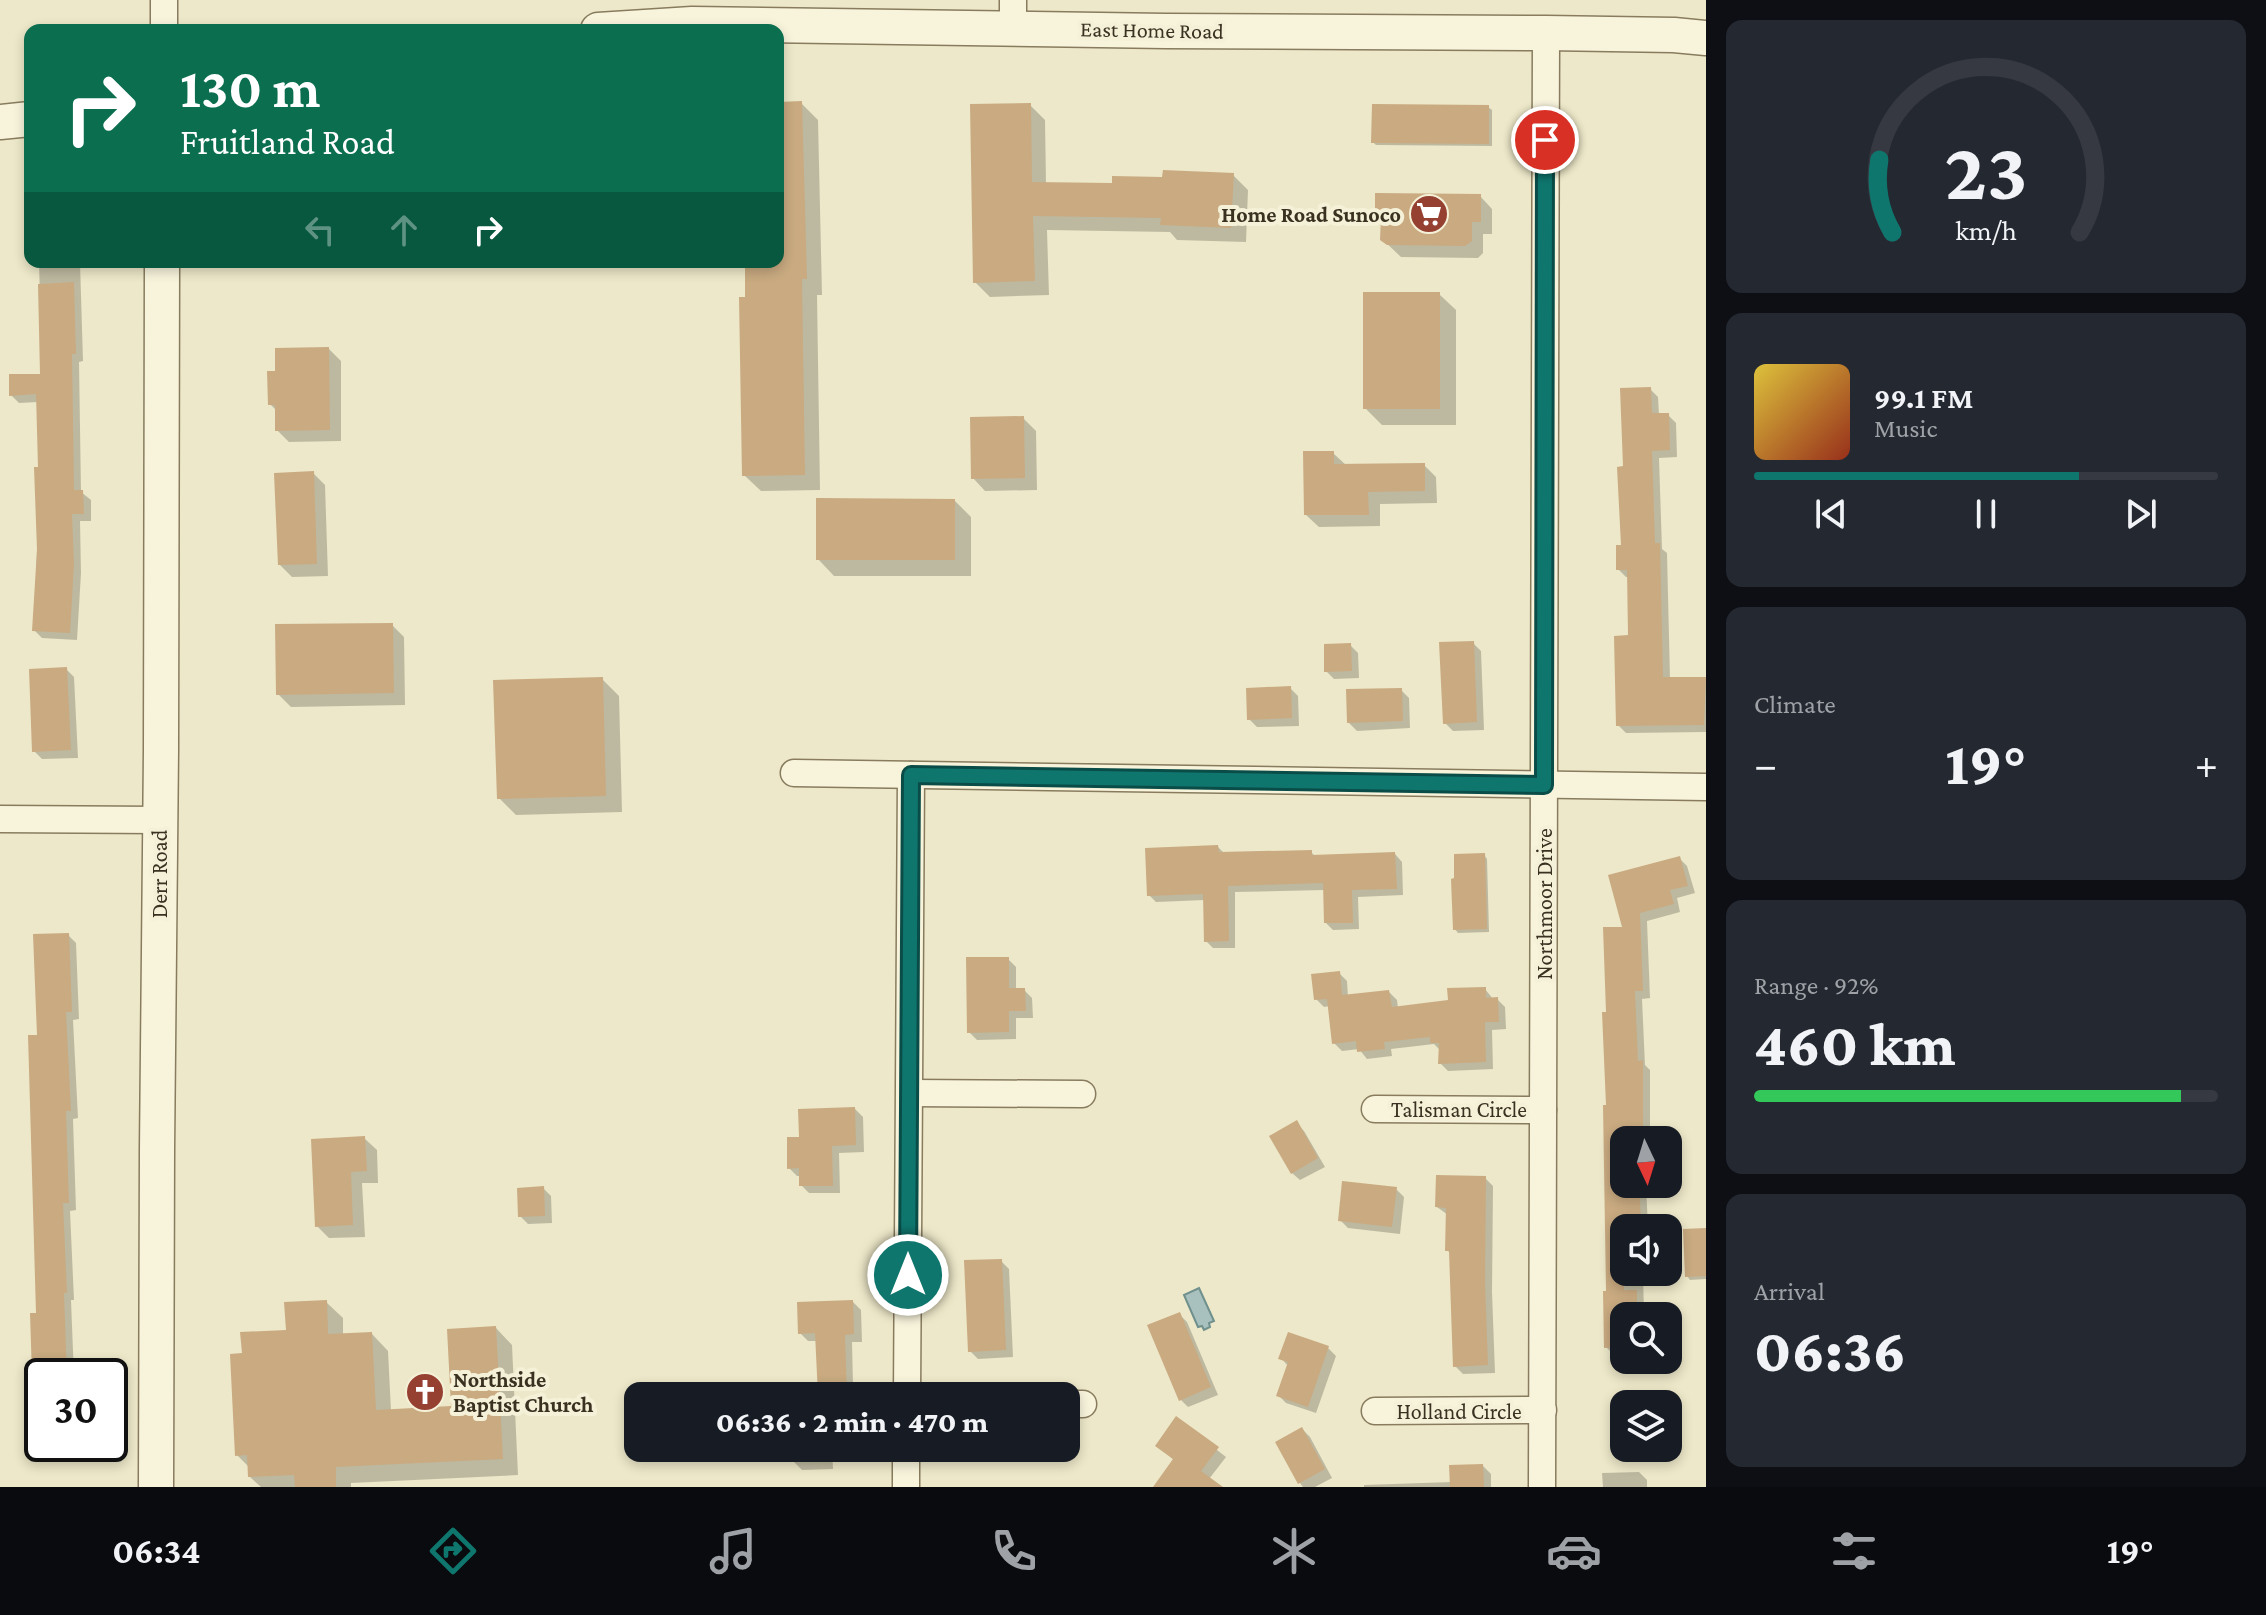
<!DOCTYPE html>
<html lang="en">
<head>
<meta charset="utf-8">
<style>
  :root { --surface:#171b24; --page:#242831; --text:#f1f3f6; --muted:#9ea1a6; --line:#363941; --accent:#0f766e }
  body { margin:0; font-family:"Crimson Pro",serif; background:var(--page); color:var(--text); height:100vh; display:flex; flex-direction:column; font-size:30px; white-space:nowrap }
  * { box-sizing:border-box; margin:0 }
  p { font-size:26px; color:var(--muted) }
  .icon { flex:none; width:44px; height:44px; fill:none; stroke:currentColor; stroke-width:2; stroke-linecap:round; stroke-linejoin:round }
  .map { position:relative; flex:1; overflow:hidden }
  .drawer { display:flex; flex-direction:column; gap:20px; padding:20px; background:#0d0f14; width:560px }
  .drawer>* { flex:none }
  .hud { position:absolute; left:24px; top:24px; width:760px; height:244px; border-radius:16px; box-shadow:0 4px 12px #0003; background:#0b6e4f; color:#fff; overflow:hidden }
  .needle { width:52px; rotate:176deg }
  .controls { position:absolute; left:1610px; top:1126px; display:grid; gap:16px }
  .controls a { display:grid; place-items:center; width:72px; height:72px; border-radius:16px; background:var(--surface); box-shadow:0 4px 12px #0003; font-size:40px }
  .speed { position:absolute; left:24px; top:1358px; display:flex; gap:16px; font-size:40px; font-weight:700; text-align:center }
  .speed>* { display:grid; place-content:center; width:104px; height:104px; border-radius:50%; background:var(--surface); box-shadow:0 4px 12px #0003; line-height:1 }
  .speed .limit { border:4px solid #111; border-radius:12px; background:#fff; color:#111 }
  .pin { position:absolute; display:grid; place-items:center; width:68px; height:68px; color:#fff; margin:-34px; border:4px solid #fff; border-radius:50%; box-shadow:0 2px 8px #0007 }
  .me { position:absolute; width:88px; margin:-44px; rotate:0deg; stroke-linejoin:round; filter:drop-shadow(0 0 6px #0008) }
  .turn { display:flex; align-items:center; gap:28px; height:168px; padding:0 24px; font-size:36px }
  .turn .icon { width:104px; height:104px; stroke-width:2.5 }
  .turn b { display:block; font-size:56px; line-height:68px }
  .lanes { display:flex; align-items:center; height:76px; padding:0 24px; background:#0003; justify-content:center; gap:40px; direction:ltr }
  .lanes .off { opacity:.35 }
  .big { font-size:60px; font-weight:800; line-height:1.1 }
  .drawer .widget { flex:1; display:flex; flex-direction:column; justify-content:center; gap:12px; min-width:0; padding:0 28px; border-radius:16px; background:var(--page) }
  .drawer .dial { align-items:center; gap:0 }
  .dial svg { height:208px; overflow:visible; fill:none; stroke:var(--line); stroke-width:7; stroke-linecap:round; text-anchor:middle }
  .dial text { fill:var(--text); stroke:none }
  .song { display:flex; align-items:center; gap:24px }
  .cover { width:96px; height:96px; border-radius:12px; background:linear-gradient(135deg,hsl(50 70% 55%),hsl(10 70% 35%)) }
  .played { height:8px; border-radius:4px; background:linear-gradient(90deg,var(--accent) 70%,var(--line) 70%) }
  .keys { display:flex; justify-content:space-around; direction:ltr }
  .heat { display:flex; justify-content:space-between; align-items:center; font-size:44px; direction:ltr }
  .charge { height:12px; border-radius:6px; background:linear-gradient(90deg,#34c759 92%,var(--line) 0) }
  .trip { position:absolute; left:624px; top:1382px; width:456px; height:80px; border-radius:16px; background:var(--surface); box-shadow:0 4px 12px #0003; font-weight:800; line-height:80px; text-align:center }
  .tabs { display:flex; height:128px; justify-content:space-around; align-items:center; background:#090b0e; color:var(--muted) }
  .tabs .icon { width:56px; height:56px }
  .tabs .active { color:var(--accent) }
  .tabs b { font-size:36px; color:var(--text) }
  main { display:flex; flex:1; min-height:0 }
  .map>svg:first-child { display:block }
  .water { fill:#a9c1be; stroke:#70908d; stroke-width:2 }
  .shadow { fill:#0003 }
  .building { fill:#c9aa81 }
  .lines { fill:none; stroke-linecap:round; stroke-linejoin:round }
  .minor-casing { stroke:#887b5e; stroke-width:29 }
  .tertiary-casing { stroke:#887b5e; stroke-width:37 }
  .minor { stroke:#f8f4dc; stroke-width:26 }
  .tertiary { stroke:#f8f4dc; stroke-width:34 }
  .route-casing { stroke:#0a4d48; stroke-width:20 }
  .route { stroke:#0f766e; stroke-width:14 }
  .labels { text-anchor:middle; dominant-baseline:central; stroke-width:8; stroke-linejoin:round; paint-order:stroke }
  .street-label { font-size:22px; fill:#3a3121; stroke:#f4f1d8 }
  .poi-label { font-size:22px; font-weight:bold; fill:#3a3121; stroke:#f4f1d8; text-anchor:end }
</style>
</head>
<body>
<main>
<div class="map">
<svg width="1706" height="1487" viewBox="0 0 1706 1487">
  <rect width="100%" height="100%" fill="#ede8c9"/>
  <path class="water" d="M1199,1288L1214,1321L1209,1323L1210,1327L1204,1330L1202,1326L1198,1327L1184,1295Z"/>
  <g class="shadow">
    <path d="M801,103L818,120L822,295H817L820,490L761,491L744,475L747,262H778V104Z"/>
    <path d="M1030,105L1045,120L1046,184L1114,185L1233,175L1248,190L1246,242L1177,240L1170,232L1047,230L1049,295L990,297L975,282Z"/>
    <path d="M1488,107L1492,110V146L1376,145L1373,142Z"/>
    <path d="M1480,196L1492,209V234H1483V253L1478,258L1401,257L1382,239L1383,222L1377,217Z"/>
    <path d="M39,262H80L83,361L79,362L81,492L91,500V521H80L81,573L77,640L42,638L34,630L40,469L38,402L19,403L11,395L42,375Z"/>
    <path d="M1439,294L1456,310V425H1382L1365,408Z"/>
    <path d="M329,349L341,361V441L289,442L277,430V411L270,404L277,373Z"/>
    <path d="M1650,389L1658,397L1659,415H1668L1676,423L1677,457L1659,458L1662,549L1667,553L1670,679H1706V732L1626,733L1618,725L1630,637L1629,577H1626L1618,569L1623,546L1625,468Z"/>
    <path d="M1023,418L1036,431L1037,490L985,491L973,478Z"/>
    <path d="M1333,453L1347,466L1424,465L1436,477L1437,503L1380,504V526L1319,527L1306,515Z"/>
    <path d="M313,473L325,485L328,576L292,577L280,565Z"/>
    <path d="M955,501L971,517V576H834L818,559Z"/>
    <path d="M392,625L404,637L405,705L291,707L278,694Z"/>
    <path d="M1473,643L1481,651L1484,730L1453,731L1445,723Z"/>
    <path d="M1350,645L1358,653L1359,678L1334,679L1326,671Z"/>
    <path d="M66,669L74,677L78,758L42,759L34,751Z"/>
    <path d="M602,679L619,696L622,812L516,815L499,798Z"/>
    <path d="M1290,688L1298,696L1299,726L1257,727L1249,719Z"/>
    <path d="M1401,690L1409,698L1410,728L1357,731L1349,723Z"/>
    <path d="M1218,847L1225,854L1311,852L1316,857L1395,854L1402,862L1403,895L1358,897L1359,929L1333,930L1326,923L1325,890L1235,892V948H1213L1206,941L1205,900L1156,902L1149,895Z"/>
    <path d="M1484,855L1487,859L1489,932L1458,933L1455,929Z"/>
    <path d="M1679,858L1687,866L1695,893L1677,898L1680,912L1647,921L1650,998L1642,999L1645,1065L1650,1070V1140H1624V1184H1646L1648,1228H1624V1272H1643L1644,1316H1624V1355H1614L1606,1347L1608,1293V1014L1624,929Z"/>
    <path d="M68,935L76,943L79,1019L73,1020L78,1118L73,1119L76,1210L70,1211L74,1300H71L74,1376H42V1397L34,1389L32,1315H38L39,1037Z"/>
    <path d="M1008,959L1016,967V990H1024L1032,998L1033,1018H1016V1039L977,1040L969,1032Z"/>
    <path d="M1339,973L1347,981L1348,997L1389,992L1397,1000L1398,1008L1450,1002L1485,989L1493,999H1497L1505,1007L1506,1029L1492,1030L1493,1069L1448,1071L1440,1063L1441,1051L1434,1044L1391,1049L1392,1056L1367,1059L1359,1049L1342,1051L1334,1043L1330,1006L1324,1007L1316,999Z"/>
    <path d="M855,1109L863,1117L864,1152L839,1153L840,1193H809L801,1185V1176H797L789,1168L801,1139Z"/>
    <path d="M1296,1123L1304,1131L1325,1167L1300,1180L1292,1173Z"/>
    <path d="M364,1138L377,1150L378,1183H362L365,1237L329,1238L317,1226Z"/>
    <path d="M1485,1178L1493,1186L1492,1292L1495,1373L1463,1374L1455,1366L1451,1254L1447,1250L1448,1215L1437,1207Z"/>
    <path d="M543,1188L551,1196L552,1223L528,1224L520,1216Z"/>
    <path d="M1396,1189L1404,1197L1400,1234L1348,1228L1340,1220Z"/>
    <path d="M1706,1230V1279L1690,1280L1687,1276Z"/>
    <path d="M1001,1261L1009,1269L1013,1357L978,1359L970,1351Z"/>
    <path d="M326,1302L343,1318V1335L372,1334L388,1351L391,1411L453,1408L496,1328L512,1345L518,1475L351,1483V1487H261L250,1477V1468L237,1455L244,1355L288,1331Z"/>
    <path d="M853,1302L861,1310L862,1342H852L853,1385L861,1392V1396H794V1386L819,1385L818,1341H808L800,1333Z"/>
    <path d="M1179,1314L1187,1322L1218,1395L1188,1407L1180,1399Z"/>
    <path d="M1668,1347L1671,1350V1369L1646,1370L1643,1366V1360H1668Z"/>
    <path d="M1328,1348L1336,1356L1316,1413L1286,1403L1278,1395L1288,1366L1281,1358Z"/>
    <path d="M1177,1419L1226,1457L1209,1479L1155,1487L1175,1461L1157,1445Z"/>
    <path d="M1302,1429L1310,1437L1332,1478L1315,1487H1303L1300,1483L1277,1443Z"/>
    <path d="M792,1448H832L833,1469L802,1470L794,1462V1449Z"/>
    <path d="M1483,1466L1491,1474V1487H1364V1485L1452,1482Z"/>
    <path d="M1639,1472L1647,1480V1487H1603L1602,1473Z"/>
  </g>
  <g class="building">
    <path d="M802,101L807,279H802L805,475L742,476L739,297H745V262H778V102Z"/>
    <path d="M1031,103L1032,182L1112,183V176L1162,177L1163,170L1234,173L1231,228L1160,225L1161,218L1033,216L1035,281L973,283L970,104Z"/>
    <path d="M1372,104L1489,105V144L1371,143Z"/>
    <path d="M1375,193L1481,194V222H1472V241L1465,246L1387,245L1380,240L1381,217H1375Z"/>
    <path d="M74,282L76,354H72L74,490H83L84,514H72L74,564L70,633L32,631L37,550L34,467H38L36,394L9,396V374H40L38,284Z"/>
    <rect x="1363" y="292" width="77" height="117"/>
    <path d="M329,347L330,430L275,431V405H268L267,371H275V348Z"/>
    <path d="M1651,387L1652,413H1669L1670,450L1652,451L1655,543H1660L1663,677H1706L1704,725L1616,726L1614,636L1628,635L1627,570H1616V545H1621L1617,467L1623,466L1620,388Z"/>
    <path d="M1024,416L1025,478L971,479L970,417Z"/>
    <path d="M1303,451H1334V464L1425,463V491L1368,492L1369,515H1304Z"/>
    <path d="M314,471L317,564L278,565L274,473Z"/>
    <path d="M816,498L955,499V560H816Z"/>
    <path d="M393,623L394,693L276,695L275,624Z"/>
    <path d="M1474,641L1477,722L1443,724L1439,642Z"/>
    <path d="M1351,643L1352,671L1324,672V644Z"/>
    <path d="M67,667L71,750L32,752L29,669Z"/>
    <path d="M603,677L606,796L497,799L493,680Z"/>
    <path d="M1291,686L1292,718L1247,720L1246,688Z"/>
    <path d="M1402,688L1403,721L1347,723L1346,689Z"/>
    <path d="M1218,845L1219,852L1312,850V855L1395,852L1397,889L1352,890L1353,923H1324L1323,883L1228,886L1229,941L1204,942L1203,894L1147,896L1145,848Z"/>
    <path d="M1485,853L1487,929L1453,930L1451,879L1454,878V854Z"/>
    <path d="M1680,856L1688,886L1670,890L1674,904L1640,913L1643,991H1635L1638,1061L1643,1060V1140H1624V1197H1640L1641,1228H1624V1290H1637V1316H1624V1347L1604,1348L1603,1291H1606L1603,1105H1606L1602,1012H1606L1603,927H1622L1608,875Z"/>
    <path d="M69,933L72,1012H66L71,1111H66L69,1203H63L67,1293H64L67,1376H32L30,1313H36L28,1035H37L33,934Z"/>
    <path d="M966,957H1009V988H1025L1026,1011H1009V1032L967,1033Z"/>
    <path d="M1340,971L1342,995L1389,990L1392,1007L1448,1000L1447,988L1486,987V998L1498,997L1499,1022H1485L1486,1062L1438,1064L1439,1043H1430V1037L1384,1042L1385,1049L1357,1052L1356,1041L1332,1044L1327,999L1314,1000L1311,974Z"/>
    <path d="M855,1107L856,1145L832,1146L833,1186H799V1168L787,1169V1137H799L798,1109Z"/>
    <path d="M1297,1120L1318,1158L1291,1174L1269,1136Z"/>
    <path d="M365,1136L367,1171L351,1172L353,1225L315,1227L311,1139Z"/>
    <path d="M1436,1175L1486,1176L1485,1283L1488,1365L1453,1367L1449,1251H1445L1446,1208L1435,1207Z"/>
    <path d="M1342,1181L1397,1187L1392,1227L1338,1221Z"/>
    <path d="M544,1186L545,1216L518,1217L517,1188Z"/>
    <path d="M1706,1228V1276L1685,1277L1683,1229Z"/>
    <path d="M1002,1259L1006,1350L968,1352L964,1260Z"/>
    <path d="M327,1300L328,1334L372,1332L376,1410L451,1406L447,1329L496,1326L503,1459L336,1467V1487H295L294,1475L248,1477L247,1455L235,1456L230,1354L242,1353L240,1332L286,1330L284,1302Z"/>
    <path d="M853,1300L854,1334L845,1335L847,1396H818L815,1333L798,1334L797,1302Z"/>
    <path d="M1180,1312L1211,1387L1179,1401L1147,1325Z"/>
    <path d="M1288,1332L1329,1346L1308,1407L1276,1396L1288,1362L1278,1359Z"/>
    <path d="M1176,1416L1219,1447L1201,1471L1223,1487H1153L1173,1459L1155,1446Z"/>
    <path d="M1302,1427L1325,1469L1298,1484L1275,1442Z"/>
    <path d="M1483,1464L1484,1487H1450L1449,1465Z"/>
  </g>
  <g class="lines">
    <defs>
      <g id="minor">
        <path d="M1013,0V28"/>
        <path d="M164,30V0"/>
        <path d="M794,773L1706,787"/>
        <path d="M0,819L159,820"/>
        <path d="M910,1093L1082,1094"/>
        <path d="M1375,1109L1543,1110"/>
        <path d="M907,1396L911,775"/>
        <path d="M1066,1404H1083"/>
        <path d="M1375,1411L1543,1410"/>
        <path d="M906,1487V1448"/>
        <path d="M1542,1487L1546,33"/>
      </g>
      <g id="tertiary">
        <path d="M598,30L692,24L1166,31L1546,33L1674,35L1706,38"/>
        <path d="M0,122L30,119"/>
        <path d="M156,1487L157,1150L161,750L162,262"/>
      </g>
    </defs>
    <use href="#minor" class="minor-casing"/>
    <use href="#tertiary" class="tertiary-casing"/>
    <use href="#minor" class="minor"/>
    <use href="#tertiary" class="tertiary"/>
  </g>
  <g class="lines">
    <defs>
      <path id="route" d="M908,1275L911,775L1544,785L1545,140"/>
    </defs>
    <use href="#route" class="route-casing"/>
    <use href="#route" class="route"/>
  </g>
  <defs>
    <symbol id="supermarket-disc" viewBox="-11 -11 22 22"><circle r="9.5" fill="#954031" stroke="#f4f1d8"/><path d="M-6-5.5h2.5l.6 2H6L4.5 2H-2.5L-4.4-4H-6ZM-1.5 3.2a1.3 1.3 0 1 0 .1 0ZM3 3.2a1.3 1.3 0 1 0 .1 0Z" fill="#fff"/></symbol>
    <symbol id="church-disc" viewBox="-11 -11 22 22"><circle r="9.5" fill="#954031" stroke="#f4f1d8"/><path d="M-1.2-6h2.4v3.5h3.3v2.4h-3.3V6h-2.4V-.1h-3.3v-2.4h3.3Z" fill="#fff"/></symbol>
  </defs>
  <g fill-rule="evenodd">
    <use href="#supermarket-disc" x="1407" y="192" width="44" height="44"/>
    <use href="#church-disc" x="403" y="1370" width="44" height="44"/>
  </g>
  <g class="labels">
    <g class="street-label">
      <text transform="translate(1152 30) rotate(1)">East Home Road</text>
      <text transform="translate(159 874) rotate(-90)">Derr Road</text>
      <text transform="translate(1544 904) rotate(-90)">Northmoor Drive</text>
      <text x="1459" y="1109">Talisman Circle</text>
      <text x="1459" y="1411">Holland Circle</text>
    </g>
    <g class="poi-label">
      <text x="1401" y="214">Home Road Sunoco</text>
      <text x="453" y="1379" text-anchor="start">Northside<tspan x="453" dy="25">Baptist Church</tspan></text>
    </g>
  </g>
</svg>
<div class="controls">
<a><svg class="needle" viewBox="-14 -14 28 28"><path d="M0-13l5 13h-10z" fill="#e53935"/><path d="M0 13l5-13h-10z" fill="#9ea1a6"/></svg></a>
<a><svg class="icon" aria-label="sound" viewBox="0 0 24 24"><path d="M4 9h4l5-4v14l-5-4H4zM17 9q2 3 0 6"/></svg></a>
<a><svg class="icon" aria-label="search" viewBox="0 0 24 24"><circle cx="10" cy="10" r="6"/><path d="M15 15l6 6"/></svg></a>
<a><svg class="icon" aria-label="layers" viewBox="0 0 24 24"><path d="M12 4l9 5-9 5-9-5zM3 14l9 5 9-5"/></svg></a>
</div>
<div class="speed"><div class="limit">30</div></div>
<div class="pin" style="left:1545px;top:140px;background:#d93025"><svg class="icon" aria-label="arrive" viewBox="0 0 24 24"><path d="M6 21V4h12l-3 4 3 4H6"/></svg></div>
<svg class="me" style="left:908px;top:1275px" viewBox="-20 -20 40 40"><circle r="17" fill="#0f766e" stroke="#fff" stroke-width="3"/><path d="M0-11L8 9 0 5-8 9z" fill="#fff"/></svg>
<div class="trip">06:36 · 2 min · 470 m</div>
<div class="hud">
<div class="turn"><svg class="icon" aria-label="right" viewBox="0 0 24 24"><path d="M7 20v-9h11M14 6l5 5-5 5"/></svg><div><b>130 m</b>Fruitland Road</div></div>
<div class="lanes"><svg class="icon off" aria-label="left" viewBox="0 0 24 24"><path d="M17 20v-9H6M10 6l-5 5 5 5"/></svg><svg class="icon off" aria-label="ahead" viewBox="0 0 24 24"><path d="M12 20V5M6 11l6-6 6 6"/></svg><svg class="icon" aria-label="right" viewBox="0 0 24 24"><path d="M7 20v-9h11M14 6l5 5-5 5"/></svg></div>
</div>
</div>
<section class="drawer">
<div class="widget dial"><svg viewBox="0 0 100 80">
<path d="M14 69A42 42 0 1 1 86 69"/>
<path d="M14 69A42 42 0 0 1 9 41" stroke="#0f766e"/>
<text x="50" y="56" font-size="32" font-weight="700">23</text>
<text x="50" y="72" font-size="11">km/h</text>
</svg></div>
<div class="widget">
<div class="song"><i class="cover"></i><div><b>99.1 FM</b><p>Music</p></div></div>
<div class="played"></div>
<div class="keys"><svg class="icon" aria-label="previous" viewBox="0 0 24 24"><path d="M18 5L8 12l10 7zM5 5v14"/></svg><svg class="icon" aria-label="pause" viewBox="0 0 24 24"><path d="M8 5v14M16 5v14"/></svg><svg class="icon" aria-label="next" viewBox="0 0 24 24"><path d="M6 5l10 7-10 7zM19 5v14"/></svg></div>
</div>
<div class="widget"><p>Climate</p>
<div class="heat"><a>−</a><b class="big">19°</b><a>+</a></div>
</div>
<div class="widget"><p>Range · 92%</p><b class="big">460 km</b><div class="charge"></div></div>
<div class="widget"><p>Arrival</p><b class="big">06:36</b></div>
</section>
</main>
<nav class="tabs">
<b>06:34</b>
<svg class="icon active" aria-label="directions" viewBox="0 0 24 24"><path d="M12 3l9 9-9 9-9-9zM9 14v-3h6M13 9l2 2-2 2"/></svg>
<svg class="icon" aria-label="music" viewBox="0 0 24 24"><path d="M9 18V5l10-2v13"/><circle cx="6" cy="18" r="3"/><circle cx="16" cy="16" r="3"/></svg>
<svg class="icon" aria-label="phone" viewBox="0 0 24 24"><path d="M5 4h4l2 5-3 2q2 4 5 5l2-3 5 2v4C11 20 4 13 5 4z"/></svg>
<svg class="icon" aria-label="climate" viewBox="0 0 24 24"><path d="M12 3v18M4 7l16 10M4 17L20 7"/></svg>
<svg class="icon" aria-label="car" viewBox="0 0 24 24"><path d="M5 17H2v-5l4-1 3-4h7l3 4 3 1v5h-3M9 17h6M6 11h13"/><circle cx="7" cy="17" r="2"/><circle cx="17" cy="17" r="2"/></svg>
<svg class="icon" aria-label="filters" viewBox="0 0 24 24"><path d="M4 7h16M4 17h16"/><circle cx="9" cy="7" r="2"/><circle cx="15" cy="17" r="2"/></svg>
<b>19°</b>
</nav>
</body>
</html>
